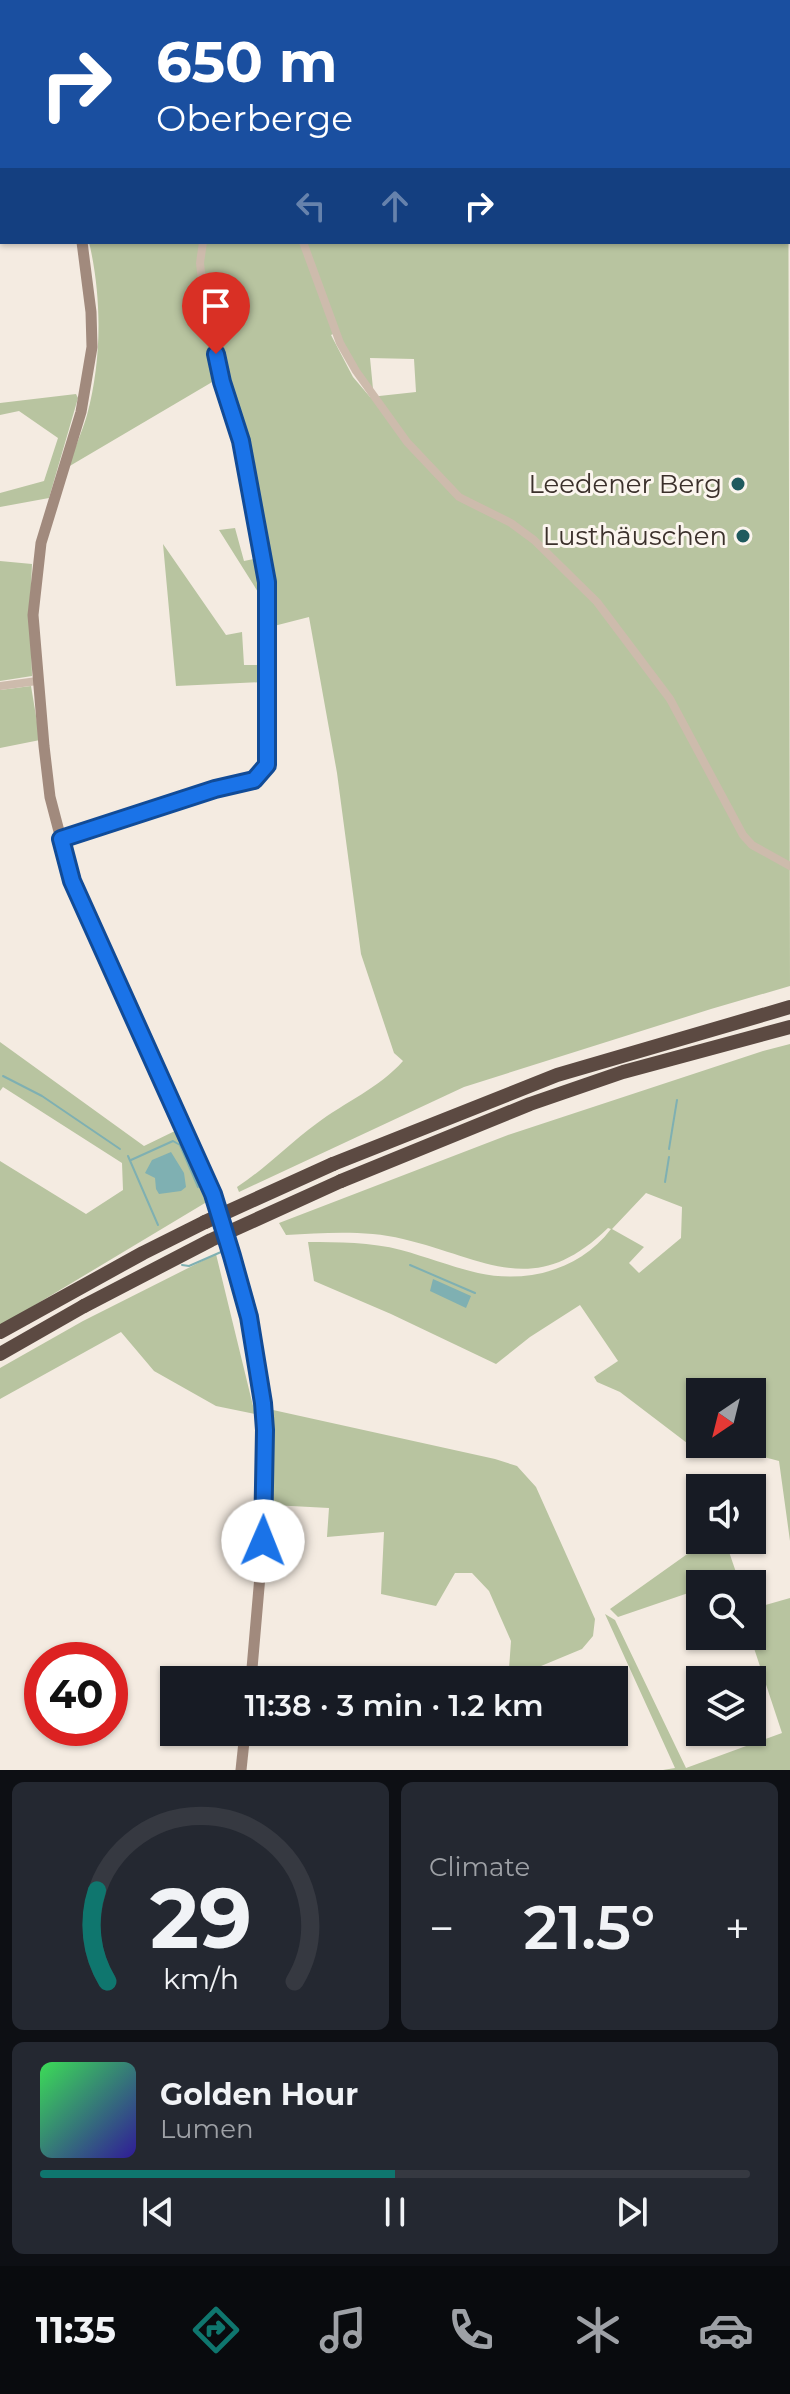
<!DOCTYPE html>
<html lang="en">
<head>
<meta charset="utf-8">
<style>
  :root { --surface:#171b24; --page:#242831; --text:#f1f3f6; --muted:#9ea1a6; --line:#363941; --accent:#0f766e }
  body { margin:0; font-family:Montserrat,sans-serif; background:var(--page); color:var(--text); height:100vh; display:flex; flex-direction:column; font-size:30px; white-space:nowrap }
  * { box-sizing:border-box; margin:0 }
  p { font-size:26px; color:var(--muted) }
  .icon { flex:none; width:44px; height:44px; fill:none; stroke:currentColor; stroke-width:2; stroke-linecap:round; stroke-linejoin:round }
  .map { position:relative; height:1770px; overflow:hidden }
  .details { display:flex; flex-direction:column; gap:12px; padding:12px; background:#0d0f14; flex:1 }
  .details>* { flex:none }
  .hud { position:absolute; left:0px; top:0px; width:790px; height:244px; box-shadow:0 2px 6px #0004; background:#1a4fa0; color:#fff; overflow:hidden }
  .needle { width:52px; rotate:215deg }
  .buttons { position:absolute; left:686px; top:1378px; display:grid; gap:16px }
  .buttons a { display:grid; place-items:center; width:80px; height:80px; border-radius:0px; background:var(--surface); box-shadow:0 2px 6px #0004; font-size:40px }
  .speed { position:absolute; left:24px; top:1642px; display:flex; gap:16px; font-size:40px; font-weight:700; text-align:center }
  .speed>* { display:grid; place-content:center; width:104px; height:104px; border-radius:50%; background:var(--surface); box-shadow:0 2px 6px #0004; line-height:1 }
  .speed .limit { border:12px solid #d22; background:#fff; color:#111 }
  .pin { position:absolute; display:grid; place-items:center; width:68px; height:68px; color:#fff; margin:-82px -34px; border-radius:50% 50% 50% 0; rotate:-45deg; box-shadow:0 0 8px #0007 }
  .pin .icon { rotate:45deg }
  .me { position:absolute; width:88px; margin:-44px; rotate:1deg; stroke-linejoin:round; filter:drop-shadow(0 0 6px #0008) }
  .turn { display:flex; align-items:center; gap:28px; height:168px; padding:0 24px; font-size:36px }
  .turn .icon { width:104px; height:104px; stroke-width:2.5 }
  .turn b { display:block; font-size:56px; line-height:68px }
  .lanes { display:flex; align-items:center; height:76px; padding:0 24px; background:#0003; justify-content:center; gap:40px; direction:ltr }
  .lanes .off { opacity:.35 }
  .big { font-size:60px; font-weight:600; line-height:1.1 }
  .details .tile { flex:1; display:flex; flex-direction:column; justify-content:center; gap:12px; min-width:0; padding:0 28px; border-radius:12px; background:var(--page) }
  .details .dial { align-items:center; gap:0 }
  .dial svg { height:208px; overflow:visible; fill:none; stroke:var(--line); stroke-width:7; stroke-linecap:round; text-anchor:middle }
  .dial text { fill:var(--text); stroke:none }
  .song { display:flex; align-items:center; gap:24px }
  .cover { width:96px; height:96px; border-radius:12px; background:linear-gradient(135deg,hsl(130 70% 55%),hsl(250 70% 35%)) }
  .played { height:8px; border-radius:4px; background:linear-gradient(90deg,var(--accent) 50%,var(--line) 50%) }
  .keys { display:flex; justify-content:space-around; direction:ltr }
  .heat { display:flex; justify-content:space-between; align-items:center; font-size:44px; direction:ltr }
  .details .tiles { flex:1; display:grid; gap:12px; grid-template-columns:1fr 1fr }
  .tile:last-child { grid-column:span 2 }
  .trip { position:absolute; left:160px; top:1666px; width:468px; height:80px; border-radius:0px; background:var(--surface); box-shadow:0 2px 6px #0004; font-weight:600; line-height:80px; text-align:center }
  .dock { display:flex; height:128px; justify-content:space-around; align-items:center; background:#090b0e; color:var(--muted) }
  .dock .icon { width:56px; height:56px }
  .dock .active { color:var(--accent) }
  .dock b { font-size:36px; color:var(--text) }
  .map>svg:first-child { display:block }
  .green { fill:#b8c4a0; fill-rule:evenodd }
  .water { fill:#7fb0b2 }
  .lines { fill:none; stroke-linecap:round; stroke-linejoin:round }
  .stream { stroke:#7fb0b2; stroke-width:2 }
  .street { stroke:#cdbbac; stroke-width:8 }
  .secondary { stroke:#a18a7d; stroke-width:11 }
  .highway { stroke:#5c4a42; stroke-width:14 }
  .highway-bridge { stroke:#5c4a42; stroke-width:14 }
  .route-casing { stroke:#114b97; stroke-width:20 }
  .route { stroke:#1a73e8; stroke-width:14 }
  .poi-dot { fill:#1f5a5e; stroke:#fbf5ee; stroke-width:3 }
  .labels { text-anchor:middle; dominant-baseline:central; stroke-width:6; stroke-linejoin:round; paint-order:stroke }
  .poi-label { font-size:26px; fill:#3b302b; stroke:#fbf5ee; text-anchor:end }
</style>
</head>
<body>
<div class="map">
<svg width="790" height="1770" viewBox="0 0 790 1770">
  <rect width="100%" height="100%" fill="#f4ebe1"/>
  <g class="green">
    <path d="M243,0H780L781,2H243Z"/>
    <path d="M788,11L790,986L711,1009L464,1087L239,1192L237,1187C266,1168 289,1144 316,1124C345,1102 379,1088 403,1061L394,1053L361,954L337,773L309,617L270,627L269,573L220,354L219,378L68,467C74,450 82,432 87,415C102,360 102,297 89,242H788ZM337,332L360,373L373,389L370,358L414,359L416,392L370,397L353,377L331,335Z"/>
    <path d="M76,394L78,398L49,498L0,507V493L44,481L58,438L19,411L0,415V403Z"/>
    <path d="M235,528L244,561L259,558L263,600L219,530Z"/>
    <path d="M163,544L226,635L242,632L244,665H263V682L176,686Z"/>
    <path d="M0,561L32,564L30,610L32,676L0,681Z"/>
    <path d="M31,686L40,740L0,748V690Z"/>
    <path d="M0,1042L144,1146L179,1129L210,1200L0,1326V1161L86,1214L123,1190L122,1163L3,1087L0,1091Z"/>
    <path d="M790,1044V1541L779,1461L715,1444H752V1392H700V1436L687,1443L620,1392L597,1382L594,1377L618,1361L580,1305L530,1337L496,1364L391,1314L314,1281L308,1242C338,1242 371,1242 401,1250C427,1257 452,1267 478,1273C527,1284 580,1270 611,1229L608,1228C534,1300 487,1259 403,1239C365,1230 325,1233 286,1235L279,1223L508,1135L763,1051ZM646,1193L682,1207L681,1238L639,1273L629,1263L644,1247L612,1229Z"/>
    <path d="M216,1254L255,1414L216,1406L154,1371L121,1332L0,1399V1368L83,1321Z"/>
    <path d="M273,1410L495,1459L517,1466L536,1487L595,1619L593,1636L582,1649L529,1671L509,1669L511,1641L489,1591L472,1573H455L436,1606L381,1594L384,1532L327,1537L329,1508L272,1505L268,1414Z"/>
    <path d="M707,1540H725L740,1584H735L733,1578L714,1584H700V1589L618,1617L610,1609Z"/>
    <path d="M790,1598V1770H663L675,1768L605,1614L615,1620L686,1768L782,1733L750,1636H752V1609Z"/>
  </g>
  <g class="water">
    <path d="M171,1152L184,1173L186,1187L181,1191L159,1194L156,1189L155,1178L145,1173L152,1160Z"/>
    <path d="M433,1279L471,1296L466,1308L430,1291Z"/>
  </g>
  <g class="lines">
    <g class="stream">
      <path d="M3,1076L42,1096L120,1149"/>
      <path d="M669,1149L677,1100"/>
      <path d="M128,1156L158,1225"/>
      <path d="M131,1160L173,1141L180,1145L198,1187"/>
      <path d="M665,1182L669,1157"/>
      <path d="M182,1265L189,1266L221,1252"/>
      <path d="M410,1265L475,1293"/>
    </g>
    <g class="street">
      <path d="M240,0V2"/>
      <path d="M303,242L340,343L356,371L407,442L459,497L511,523L534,540L597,602L670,699L743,835L752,845L790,866"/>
      <path d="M0,686L37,681"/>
      <path d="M61,839L215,789L254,780L267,765V582L241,441L222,382L203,289L200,263L203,242"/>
    </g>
    <g class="secondary">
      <path d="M27,0L28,2"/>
      <path d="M0,212H2"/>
      <path d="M82,242L91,312L92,347L81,412L41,543L33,615L44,746L50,797L72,881L213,1194L249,1317L265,1430L263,1541L251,1680"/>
      <path d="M241,1770L245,1732"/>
    </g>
    <g class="highway">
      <path d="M333,1164L557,1075L790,1007"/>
      <path d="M341,1181L530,1104L623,1072L790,1027"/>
      <path d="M0,1332L143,1253L205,1222"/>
      <path d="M0,1354L84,1306"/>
    </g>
    <g class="highway-bridge">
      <path d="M205,1222L333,1164"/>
      <path d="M84,1306L211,1240L341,1181"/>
    </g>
  </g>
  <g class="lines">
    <defs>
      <path id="route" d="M216,354L222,382L241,441L267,582V765L254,780L215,789L61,839L72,881L213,1194L232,1256L249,1317L263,1403L265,1430L263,1541"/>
    </defs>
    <use href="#route" class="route-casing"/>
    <use href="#route" class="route"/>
  </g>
  <g class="poi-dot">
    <circle cx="738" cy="484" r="8"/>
    <circle cx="743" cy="536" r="8"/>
  </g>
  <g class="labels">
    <g class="poi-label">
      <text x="722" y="484">Leedener Berg</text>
      <text x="727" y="536">Lusthäuschen</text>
    </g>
  </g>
</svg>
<div class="buttons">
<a><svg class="needle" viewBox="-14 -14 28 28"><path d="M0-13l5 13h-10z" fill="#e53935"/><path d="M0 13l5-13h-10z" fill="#9ea1a6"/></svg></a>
<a><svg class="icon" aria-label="sound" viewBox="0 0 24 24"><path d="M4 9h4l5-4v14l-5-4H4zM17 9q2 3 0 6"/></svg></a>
<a><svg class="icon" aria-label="search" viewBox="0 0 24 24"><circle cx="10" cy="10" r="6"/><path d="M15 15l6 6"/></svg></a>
<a><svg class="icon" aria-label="layers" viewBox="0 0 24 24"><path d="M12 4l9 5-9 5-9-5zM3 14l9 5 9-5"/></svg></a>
</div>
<div class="speed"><div class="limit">40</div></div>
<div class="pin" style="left:216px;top:354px;background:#d93025"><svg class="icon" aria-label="arrive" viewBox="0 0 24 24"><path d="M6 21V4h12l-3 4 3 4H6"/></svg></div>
<svg class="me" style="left:263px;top:1541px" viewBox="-20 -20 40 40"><circle r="19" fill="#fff"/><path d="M0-13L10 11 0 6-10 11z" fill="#1a73e8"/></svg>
<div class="trip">11:38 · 3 min · 1.2 km</div>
<div class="hud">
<div class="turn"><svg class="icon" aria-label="right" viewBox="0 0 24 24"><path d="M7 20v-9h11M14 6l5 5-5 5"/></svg><div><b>650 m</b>Oberberge</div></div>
<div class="lanes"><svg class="icon off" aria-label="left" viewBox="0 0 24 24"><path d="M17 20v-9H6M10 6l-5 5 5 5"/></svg><svg class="icon off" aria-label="ahead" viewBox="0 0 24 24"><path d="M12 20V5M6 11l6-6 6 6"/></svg><svg class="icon" aria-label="right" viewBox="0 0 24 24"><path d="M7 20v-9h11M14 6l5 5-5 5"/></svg></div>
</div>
</div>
<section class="details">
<div class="tiles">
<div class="tile dial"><svg viewBox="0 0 100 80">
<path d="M14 69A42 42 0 1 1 86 69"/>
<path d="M14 69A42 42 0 0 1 10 34" stroke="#0f766e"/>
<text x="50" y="56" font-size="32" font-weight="700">29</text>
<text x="50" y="72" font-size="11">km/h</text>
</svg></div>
<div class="tile"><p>Climate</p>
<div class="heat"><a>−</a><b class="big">21.5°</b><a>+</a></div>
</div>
<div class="tile">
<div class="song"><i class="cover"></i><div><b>Golden Hour</b><p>Lumen</p></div></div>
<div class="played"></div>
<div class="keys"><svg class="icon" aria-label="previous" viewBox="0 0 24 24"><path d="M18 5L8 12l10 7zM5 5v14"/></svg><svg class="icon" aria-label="pause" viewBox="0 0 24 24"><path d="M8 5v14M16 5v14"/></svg><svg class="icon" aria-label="next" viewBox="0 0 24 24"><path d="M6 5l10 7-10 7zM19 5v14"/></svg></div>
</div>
</div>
</section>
<nav class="dock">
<b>11:35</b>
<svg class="icon active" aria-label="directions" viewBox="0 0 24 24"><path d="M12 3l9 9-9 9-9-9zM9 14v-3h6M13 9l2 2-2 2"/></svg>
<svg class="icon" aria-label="music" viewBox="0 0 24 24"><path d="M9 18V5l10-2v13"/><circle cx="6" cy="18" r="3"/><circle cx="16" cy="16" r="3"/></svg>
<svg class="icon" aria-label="phone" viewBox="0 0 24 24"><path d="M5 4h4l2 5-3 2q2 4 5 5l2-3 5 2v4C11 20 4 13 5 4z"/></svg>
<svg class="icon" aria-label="climate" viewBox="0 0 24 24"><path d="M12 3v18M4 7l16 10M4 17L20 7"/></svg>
<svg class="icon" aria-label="car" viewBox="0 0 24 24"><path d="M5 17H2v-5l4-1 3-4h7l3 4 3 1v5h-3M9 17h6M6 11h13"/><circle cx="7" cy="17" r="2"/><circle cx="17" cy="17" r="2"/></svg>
</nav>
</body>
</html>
